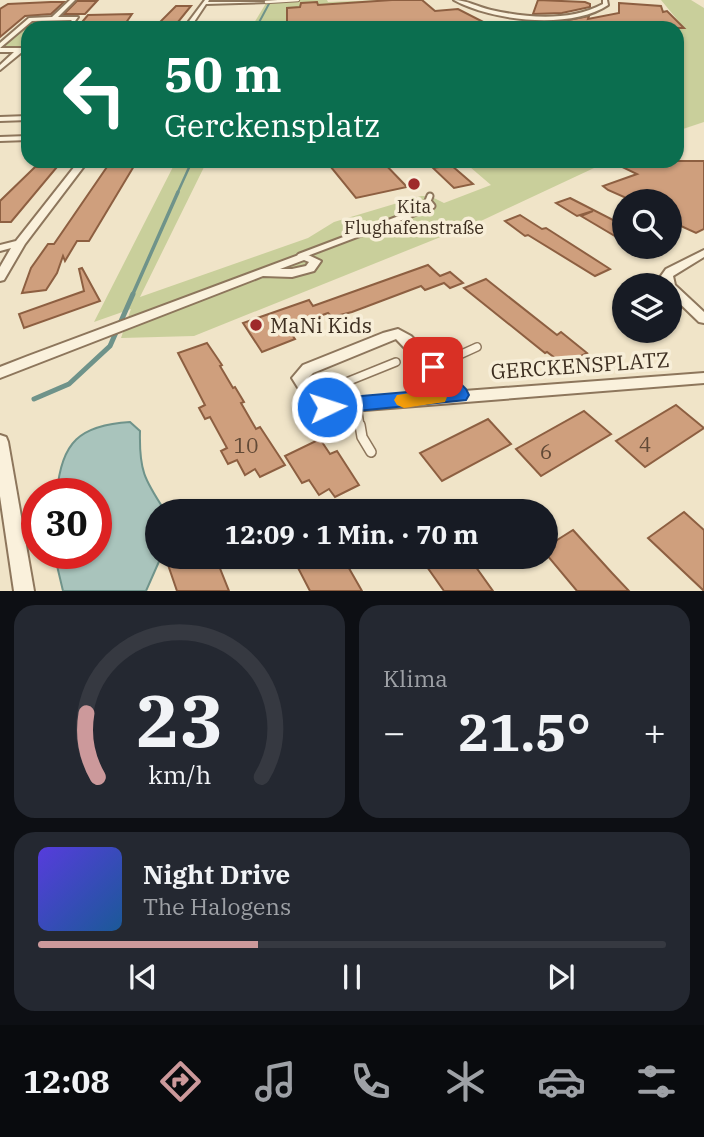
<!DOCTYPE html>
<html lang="de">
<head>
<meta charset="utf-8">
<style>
  :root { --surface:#171b24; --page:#242831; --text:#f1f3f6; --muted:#9ea1a6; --line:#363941; --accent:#cc999b }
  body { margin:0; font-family:"IBM Plex Serif",serif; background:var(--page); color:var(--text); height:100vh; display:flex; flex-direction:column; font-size:26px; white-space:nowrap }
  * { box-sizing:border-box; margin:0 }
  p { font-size:23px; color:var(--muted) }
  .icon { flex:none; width:38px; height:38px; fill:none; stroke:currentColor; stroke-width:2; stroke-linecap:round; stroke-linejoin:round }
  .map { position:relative; height:591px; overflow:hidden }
  .details { display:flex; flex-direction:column; gap:14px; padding:14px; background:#0d0f14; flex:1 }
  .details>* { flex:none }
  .top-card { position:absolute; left:21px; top:21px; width:663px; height:147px; border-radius:21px; box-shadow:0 2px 5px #0004; background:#0b6e4f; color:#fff; overflow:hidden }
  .tools { position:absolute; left:612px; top:189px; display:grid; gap:14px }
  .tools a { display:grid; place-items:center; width:70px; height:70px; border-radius:50%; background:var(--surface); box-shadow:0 2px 5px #0004; font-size:35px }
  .speed { position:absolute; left:21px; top:478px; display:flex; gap:14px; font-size:35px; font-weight:700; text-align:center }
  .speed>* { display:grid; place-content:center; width:91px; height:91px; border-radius:50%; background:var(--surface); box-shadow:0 2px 5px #0004; line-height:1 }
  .speed .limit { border:10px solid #d22; background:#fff; color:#111 }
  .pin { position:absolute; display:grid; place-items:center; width:60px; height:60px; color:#fff; margin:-30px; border-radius:14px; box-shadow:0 4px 10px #0006 }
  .me { position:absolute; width:77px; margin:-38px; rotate:86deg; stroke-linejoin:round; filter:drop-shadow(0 0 5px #0008) }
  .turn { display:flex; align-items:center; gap:24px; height:147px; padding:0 28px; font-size:32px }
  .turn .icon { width:91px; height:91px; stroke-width:2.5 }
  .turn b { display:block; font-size:49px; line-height:60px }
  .big { font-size:52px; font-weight:700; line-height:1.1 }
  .details .widget { flex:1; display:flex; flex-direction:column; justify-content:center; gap:10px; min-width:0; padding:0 24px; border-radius:21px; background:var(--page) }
  .details .dial { align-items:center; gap:0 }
  .dial svg { height:182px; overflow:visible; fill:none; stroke:var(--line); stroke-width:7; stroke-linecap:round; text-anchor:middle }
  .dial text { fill:var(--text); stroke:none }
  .song { display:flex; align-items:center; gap:21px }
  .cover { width:84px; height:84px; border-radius:10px; background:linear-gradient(135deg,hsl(250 70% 55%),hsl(210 70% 35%)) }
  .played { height:7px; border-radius:4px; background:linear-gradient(90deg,var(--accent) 35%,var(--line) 35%) }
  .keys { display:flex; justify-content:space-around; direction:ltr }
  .heat { display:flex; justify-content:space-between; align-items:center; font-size:38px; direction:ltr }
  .details .tiles { flex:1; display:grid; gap:14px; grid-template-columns:1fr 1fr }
  .widget:last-child { grid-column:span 2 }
  .trip { position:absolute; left:145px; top:499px; width:413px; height:70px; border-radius:35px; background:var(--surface); box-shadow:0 2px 5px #0004; font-weight:700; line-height:70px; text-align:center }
  .dock { display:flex; height:112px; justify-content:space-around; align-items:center; background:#090b0e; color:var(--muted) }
  .dock .icon { width:49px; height:49px }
  .dock .on { color:var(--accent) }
  .dock b { font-size:32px; color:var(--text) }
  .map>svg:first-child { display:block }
  .green { fill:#c9cf9b }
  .water { fill:#a9c4bc; stroke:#6f938a; stroke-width:2 }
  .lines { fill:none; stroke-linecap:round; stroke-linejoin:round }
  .stream-far3 { stroke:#6f938a; stroke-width:2 }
  .stream-far2 { stroke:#6f938a; stroke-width:2.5 }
  .stream-far1 { stroke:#6f938a; stroke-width:3.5 }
  .stream { stroke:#6f938a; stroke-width:5 }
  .building { fill:#cf9f7d; stroke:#8d5f41; stroke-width:2 }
  .lane-far3-casing { stroke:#8d765c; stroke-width:4.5 }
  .lane-far2-casing { stroke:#8d765c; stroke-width:9 }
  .lane-far1-casing { stroke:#8d765c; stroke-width:10 }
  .lane-casing { stroke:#8d765c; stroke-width:12 }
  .street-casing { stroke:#8d765c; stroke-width:4 }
  .lane-far3 { stroke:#faf1dc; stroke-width:2.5 }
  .lane-far2 { stroke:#faf1dc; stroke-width:5 }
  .lane-far1 { stroke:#faf1dc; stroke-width:7 }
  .lane { stroke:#faf1dc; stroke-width:9 }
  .street { fill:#faf1dc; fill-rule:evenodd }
  .route { fill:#1a73e8; stroke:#114b97; stroke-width:2 }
  .slow { fill:#f59e0b }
  .poi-dot { fill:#9e2a2b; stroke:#f7eed8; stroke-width:2.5 }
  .labels { text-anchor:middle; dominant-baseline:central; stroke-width:7; stroke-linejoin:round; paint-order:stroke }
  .far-poi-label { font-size:18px; fill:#3d2e20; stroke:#f7eed8 }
  .poi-label { font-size:21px; fill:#3d2e20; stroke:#f7eed8; text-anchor:start }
  .street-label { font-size:21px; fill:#3d2e20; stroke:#f7eed8 }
  .near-number-label { font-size:21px; fill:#624a37 }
</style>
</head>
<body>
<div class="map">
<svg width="704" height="591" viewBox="0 0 704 591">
  <rect width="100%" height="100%" fill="#f0e4c8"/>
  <g class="green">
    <path d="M268,0H327L328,2L383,0L411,28H251Z"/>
    <path d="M661,0H691L704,8V122L677,131V28H661L680,23Z"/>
    <path d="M73,18L63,28H28V49L0,48L34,19Z"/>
    <path d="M176,161H207L140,297L308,238L334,222L421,196H430L444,203L491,185L463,161H609L483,220L194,336L121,338L131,309L94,322Z"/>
  </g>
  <path class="water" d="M130,422L140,431C139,470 144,479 165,511H158V556L161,557L146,591H63L54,553H96V494L57,493C61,442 80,425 130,422Z"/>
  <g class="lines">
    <path class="stream-far3" d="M256,28L271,0"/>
    <path class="stream-far2" d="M177,194L192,161"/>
    <path class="stream-far1" d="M132,296L178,192"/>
    <path class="stream" d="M34,399L69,384L110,346L133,294"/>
  </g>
  <g class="building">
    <path d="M392,0H422L435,11L458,9L495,28H423L417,24L401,28L384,23L340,28L333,23L287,24V8L300,7L301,3L317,2L318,5Z"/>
    <path d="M538,0L585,2L590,4V7L562,13L533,14Z"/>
    <path d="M77,1H97L85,14H64Z"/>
    <path d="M51,2H64L51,14L25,16L0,37V9L8,4Z"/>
    <path d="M619,3L661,6L663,12L667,11L684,28H528L530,22L553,23L589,16L588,19L619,13Z"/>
    <path d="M176,6H191L174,27L154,28Z"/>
    <path d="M132,14L123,27L77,28L88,15Z"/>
    <path d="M114,161H137L89,241H77L65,261L63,256L57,273L46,290L22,293L31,268L48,244H54L109,164Z"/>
    <path d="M326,161H382L407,187L356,198Z"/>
    <path d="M610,161H704V229L696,233L670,221V201H633L608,190L603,186L637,174Z"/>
    <path d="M451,165L473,184L454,188L433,168Z"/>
    <path d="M35,167H57L11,222H0V201Z"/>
    <path d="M570,198L625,226V242L581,216L593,211L577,216L556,203Z"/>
    <path d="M520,215L542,229L546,228L610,269L595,276L528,235L525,236L505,221Z"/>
    <path d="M428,265L440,276L450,272L463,283L450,288L444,283L425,290L421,286L352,312L332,317L328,313L287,328L295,339L262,352L243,323L309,300L313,306Z"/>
    <path d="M82,268L100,301L24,328L19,314L84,291L79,269Z"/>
    <path d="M486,279L557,335L561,332L587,353L571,361L566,357L559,361L547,352L545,353L464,288Z"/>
    <path d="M207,343L222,365L220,366L233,388L235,387L244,402L241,403L256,429L260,427L285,465L260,477L255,469L245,475L237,460L228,464L221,451L227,448L210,417L205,419L199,408L205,405L178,353Z"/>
    <path d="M676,405L704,428L645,467L616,441Z"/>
    <path d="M584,411L611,434L541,476L516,449Z"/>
    <path d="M488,419L511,444L442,481L420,453Z"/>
    <path d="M320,439L330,454L337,451L359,485L335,497L329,489L319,495L309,480L302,483L285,456Z"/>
    <path d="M684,512L704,530V591L648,538Z"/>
    <path d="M573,530L612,573L629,591H577L546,554V547Z"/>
    <path d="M165,556H215L229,591H177Z"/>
    <path d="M314,556H342L362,591H310L297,566Z"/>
    <path d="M438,556H468L493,591H444L425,564Z"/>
  </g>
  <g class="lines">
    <defs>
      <path id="lane-far3" d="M266,2L298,0"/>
      <path id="lane-far2" d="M300,256L432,206L428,201L430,196"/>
      <g id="lane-far1">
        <path d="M433,367L477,347"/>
        <path d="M360,426L357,405L344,383L396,362"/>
      </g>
      <path id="lane" d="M360,425L362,437L371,452"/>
      <g id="street">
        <path d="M70,0H75L58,17H78L70,28H64L72,20L32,21L0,48V43L29,18L52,17Z"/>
        <path d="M205,0H209L208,2H268L206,4L190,28H184Z"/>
        <path d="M454,0C466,0 478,7 491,10C527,18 569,22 603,4V0H607L608,5C571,30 492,21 454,0Z"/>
        <path d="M0,48H28V52H22L0,70V65L14,52H0Z"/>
        <path d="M28,116V120L0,121V117Z"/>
        <path d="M28,136V140L0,141V137Z"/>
        <path d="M79,161H88L25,244L4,280L0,281V267L11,248L0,251V245L16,241Z"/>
        <path d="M704,250V257L673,276L675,285L704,312V323L699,322L670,294V285H663L661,276L666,269Z"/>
        <path d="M304,253L321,261L314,271L292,277L263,276L0,378V367L28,356ZM304,260L309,262L306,266L292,269H280Z"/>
        <path d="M398,329L411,336L464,391L704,373V383L327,413L310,407L292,378L303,365L383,333ZM396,339L447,392L327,401L320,399L307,379L313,373Z"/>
        <path d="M0,435L6,437L8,442L34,591H14L0,496Z"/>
      </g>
    </defs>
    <use href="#lane-far3" class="lane-far3-casing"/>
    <use href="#lane-far2" class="lane-far2-casing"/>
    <use href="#lane-far1" class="lane-far1-casing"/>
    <use href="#lane" class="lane-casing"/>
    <use href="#street" class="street-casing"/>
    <use href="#lane-far3" class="lane-far3"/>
    <use href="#lane-far2" class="lane-far2"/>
    <use href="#lane-far1" class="lane-far1"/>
    <use href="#lane" class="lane"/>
    <use href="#street" class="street"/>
  </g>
  <path class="route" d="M433,361L439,362L466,389L469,395L466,400L327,414L320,412L317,407L320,401L327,399L442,389L424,367L426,362Z"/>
  <path class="slow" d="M438,389L445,392L447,397L445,402L404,408L397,405L394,400L397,395Z"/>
  <g class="poi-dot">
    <circle cx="414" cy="184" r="7"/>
    <circle cx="256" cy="325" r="7"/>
  </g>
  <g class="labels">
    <g class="far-poi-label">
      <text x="414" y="206">Kita<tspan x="414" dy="21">Flughafenstraße</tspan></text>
    </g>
    <g class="poi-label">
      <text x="270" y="325">MaNi Kids</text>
    </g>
    <g class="street-label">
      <text transform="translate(580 365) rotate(-4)">GERCKENSPLATZ</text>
    </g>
    <g class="near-number-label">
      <text x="645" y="444">4</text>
      <text x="246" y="445">10</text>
      <text x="546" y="451">6</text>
    </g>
  </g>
</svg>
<div class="tools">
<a><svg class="icon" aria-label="search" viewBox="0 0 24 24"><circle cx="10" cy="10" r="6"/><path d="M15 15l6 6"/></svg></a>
<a><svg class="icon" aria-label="layers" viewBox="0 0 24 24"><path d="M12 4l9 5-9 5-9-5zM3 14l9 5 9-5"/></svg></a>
</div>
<div class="speed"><div class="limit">30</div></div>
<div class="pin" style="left:433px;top:367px;background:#d93025"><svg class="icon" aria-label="arrive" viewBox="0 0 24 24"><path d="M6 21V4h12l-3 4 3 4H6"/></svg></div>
<svg class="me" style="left:327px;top:407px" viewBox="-20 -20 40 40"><circle r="17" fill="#1a73e8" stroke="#fff" stroke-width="3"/><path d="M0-11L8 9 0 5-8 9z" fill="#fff"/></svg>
<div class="trip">12:09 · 1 Min. · 70 m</div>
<div class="top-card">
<div class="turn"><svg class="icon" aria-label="left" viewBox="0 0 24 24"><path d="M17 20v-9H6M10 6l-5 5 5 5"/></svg><div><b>50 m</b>Gerckensplatz</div></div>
</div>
</div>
<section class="details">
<div class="tiles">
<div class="widget dial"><svg viewBox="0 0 100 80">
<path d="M14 69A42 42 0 1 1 86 69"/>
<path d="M14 69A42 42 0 0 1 9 41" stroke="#cc999b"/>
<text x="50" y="56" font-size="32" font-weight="700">23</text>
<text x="50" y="72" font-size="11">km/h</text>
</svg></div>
<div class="widget"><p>Klima</p>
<div class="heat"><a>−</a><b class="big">21.5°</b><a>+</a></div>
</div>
<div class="widget">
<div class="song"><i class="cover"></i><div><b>Night Drive</b><p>The Halogens</p></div></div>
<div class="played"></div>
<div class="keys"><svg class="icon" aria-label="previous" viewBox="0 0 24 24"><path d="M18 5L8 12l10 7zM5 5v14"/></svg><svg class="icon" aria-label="pause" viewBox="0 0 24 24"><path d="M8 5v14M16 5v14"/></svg><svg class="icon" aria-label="next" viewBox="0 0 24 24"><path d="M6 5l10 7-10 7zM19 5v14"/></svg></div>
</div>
</div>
</section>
<nav class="dock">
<b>12:08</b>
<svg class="icon on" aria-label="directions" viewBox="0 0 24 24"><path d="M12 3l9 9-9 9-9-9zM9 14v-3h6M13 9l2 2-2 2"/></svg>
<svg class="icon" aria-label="music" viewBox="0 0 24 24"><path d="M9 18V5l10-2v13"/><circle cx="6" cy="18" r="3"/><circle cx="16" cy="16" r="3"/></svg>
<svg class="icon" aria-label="phone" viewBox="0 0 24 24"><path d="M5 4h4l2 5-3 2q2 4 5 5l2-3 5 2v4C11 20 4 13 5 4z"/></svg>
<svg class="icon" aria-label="climate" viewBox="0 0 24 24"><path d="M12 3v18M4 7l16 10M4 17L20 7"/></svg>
<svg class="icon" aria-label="car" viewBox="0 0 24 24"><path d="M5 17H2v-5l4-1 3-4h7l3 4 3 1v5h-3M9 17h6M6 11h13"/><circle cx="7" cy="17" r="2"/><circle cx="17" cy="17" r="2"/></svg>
<svg class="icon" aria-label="filters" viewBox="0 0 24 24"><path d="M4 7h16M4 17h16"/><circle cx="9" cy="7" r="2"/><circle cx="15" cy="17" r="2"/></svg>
</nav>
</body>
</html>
